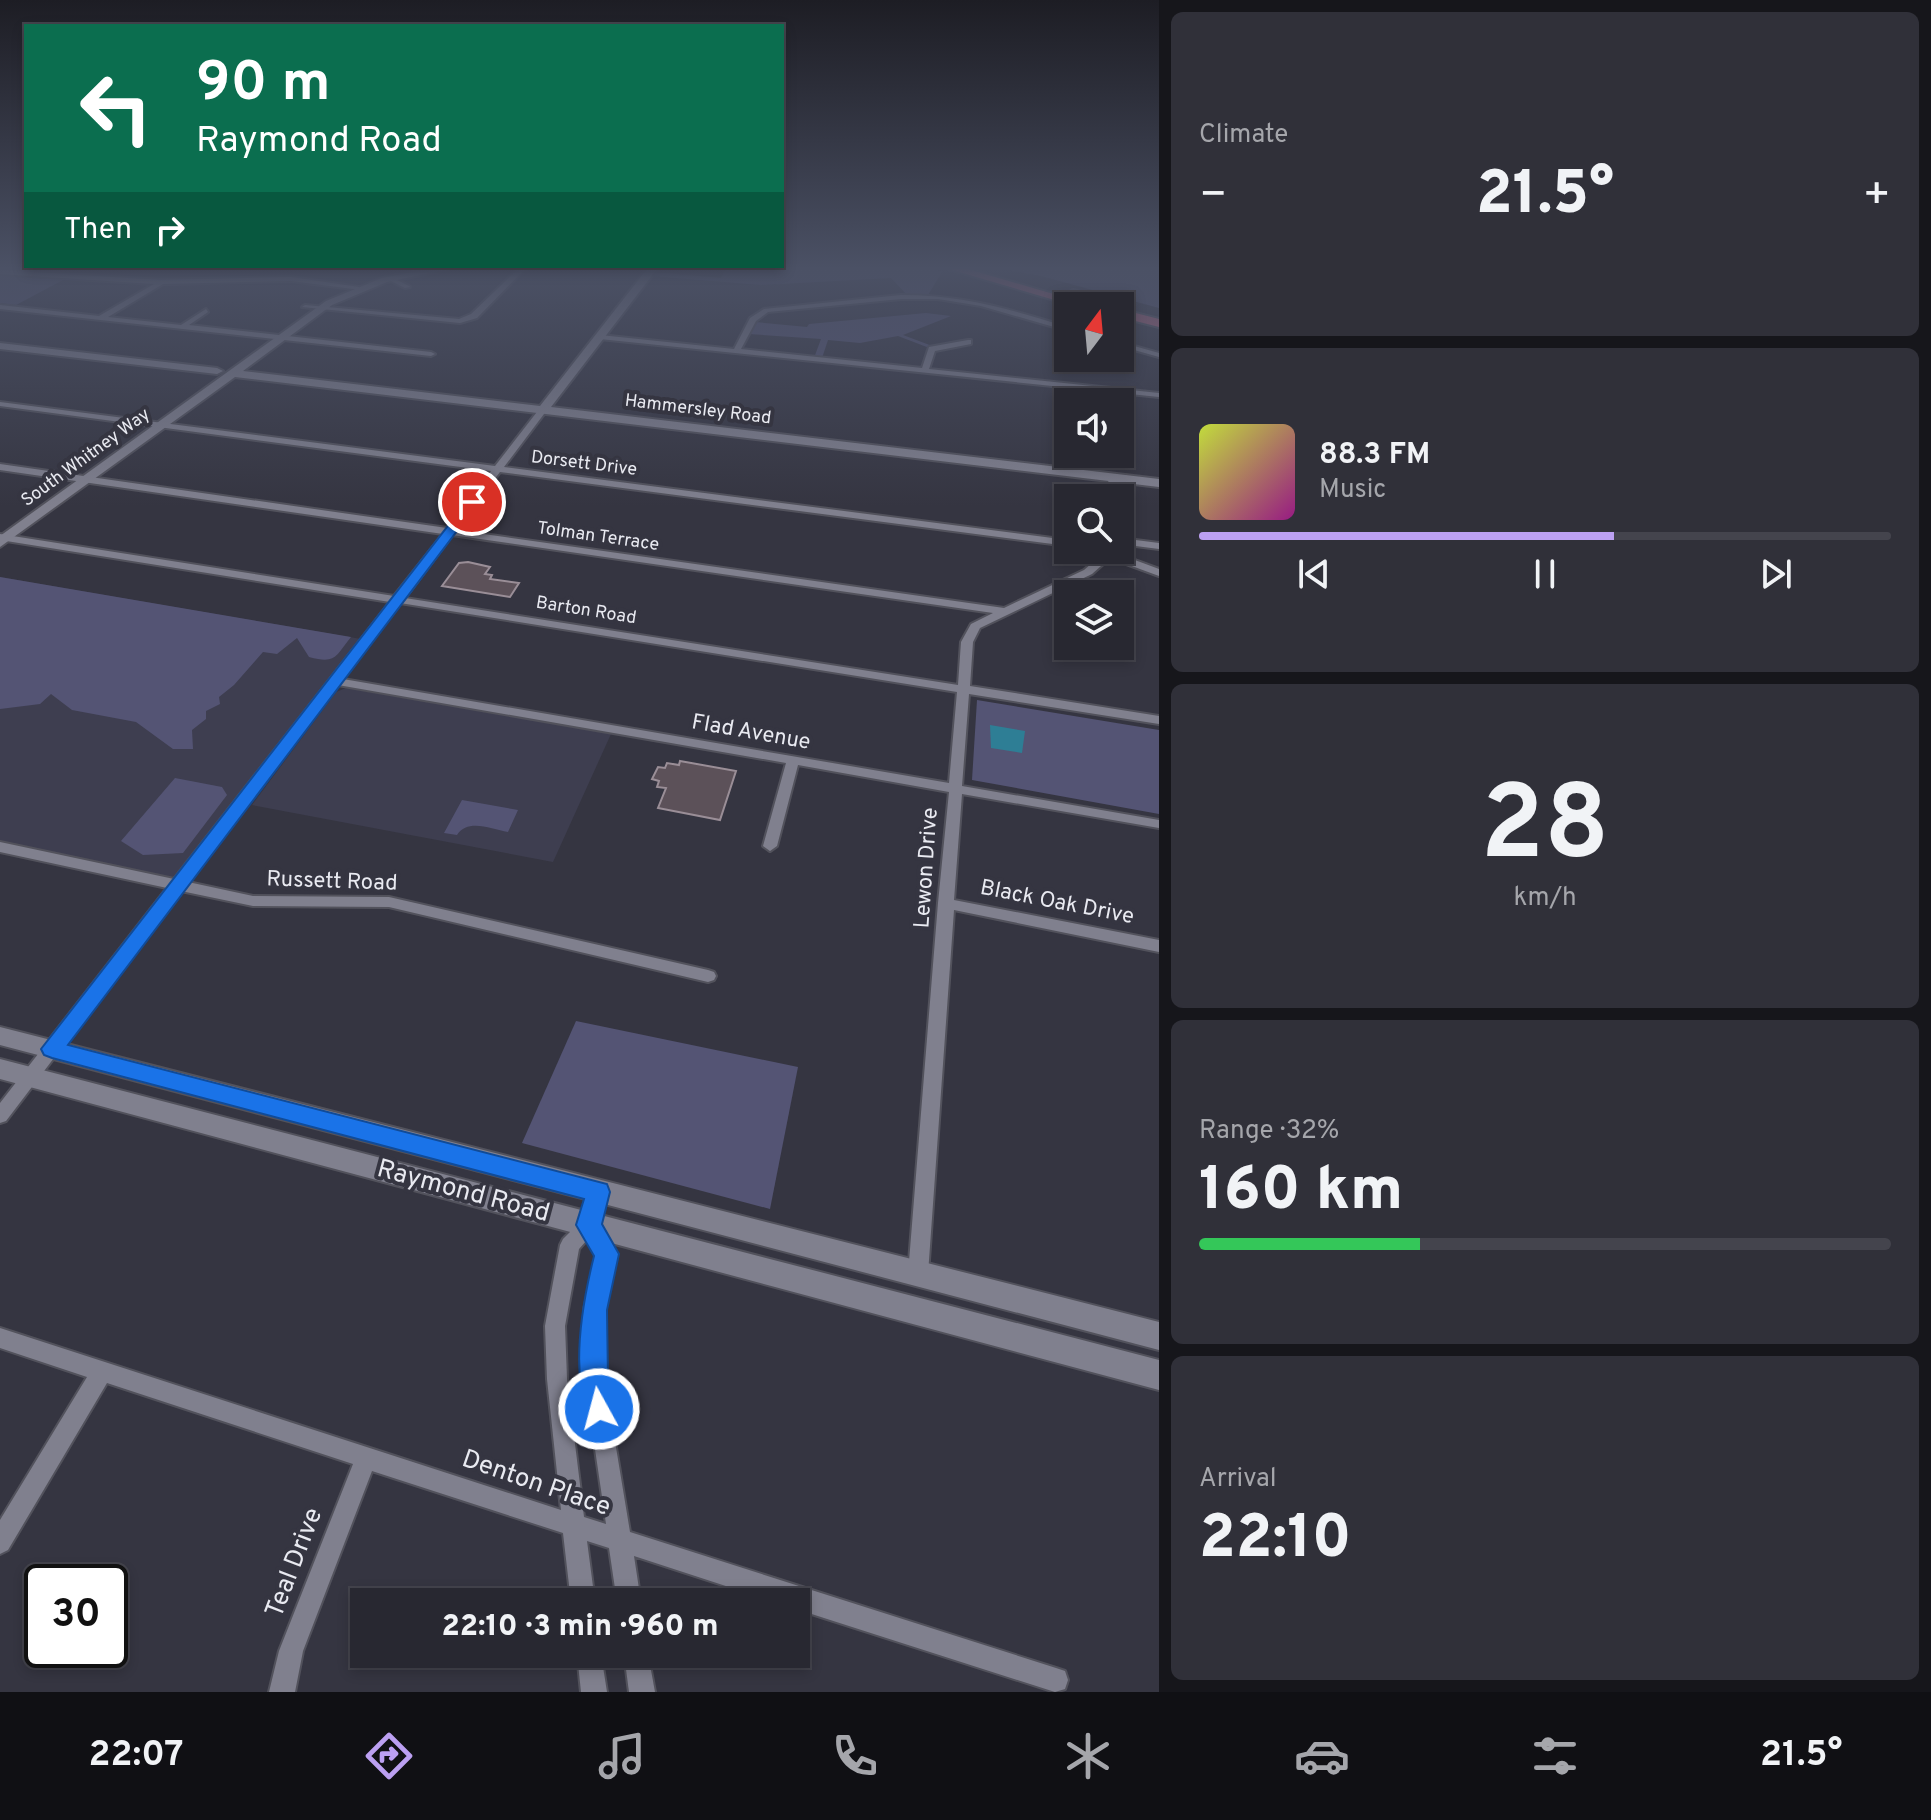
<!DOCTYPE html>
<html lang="en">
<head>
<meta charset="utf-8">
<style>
  :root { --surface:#282831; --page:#303039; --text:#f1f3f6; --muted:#a5a6ab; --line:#44444d; --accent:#bca0f2 }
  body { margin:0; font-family:Overpass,sans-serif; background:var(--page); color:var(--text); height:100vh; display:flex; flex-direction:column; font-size:30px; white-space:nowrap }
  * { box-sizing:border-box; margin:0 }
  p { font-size:26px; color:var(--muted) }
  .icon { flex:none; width:44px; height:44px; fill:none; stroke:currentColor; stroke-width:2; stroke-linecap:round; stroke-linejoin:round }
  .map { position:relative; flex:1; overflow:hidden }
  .side { display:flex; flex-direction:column; gap:12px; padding:12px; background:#16161b; width:772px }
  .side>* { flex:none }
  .top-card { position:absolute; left:24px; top:24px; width:760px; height:244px; border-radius:0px; box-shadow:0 4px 12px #0003,0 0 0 2px var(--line); background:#0b6e4f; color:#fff; overflow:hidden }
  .needle { width:52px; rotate:16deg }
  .tools { position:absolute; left:1054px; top:292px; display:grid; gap:16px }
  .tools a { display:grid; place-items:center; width:80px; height:80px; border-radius:0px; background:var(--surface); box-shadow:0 4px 12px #0003,0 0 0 2px var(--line); font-size:40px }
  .speed { position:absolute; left:24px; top:1564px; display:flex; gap:16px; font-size:40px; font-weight:700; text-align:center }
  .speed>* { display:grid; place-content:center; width:104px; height:104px; border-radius:50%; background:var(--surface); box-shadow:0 4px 12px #0003,0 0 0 2px var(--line); line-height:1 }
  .speed .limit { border:4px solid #111; border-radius:12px; background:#fff; color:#111 }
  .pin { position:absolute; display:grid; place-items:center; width:68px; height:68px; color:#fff; margin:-34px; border:4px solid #fff; border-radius:50%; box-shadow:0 2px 8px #0007 }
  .me { position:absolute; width:88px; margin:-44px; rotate:353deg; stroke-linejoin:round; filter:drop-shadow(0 0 6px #0008) }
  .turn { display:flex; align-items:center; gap:28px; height:168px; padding:0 40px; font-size:36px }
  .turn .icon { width:104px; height:104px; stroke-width:2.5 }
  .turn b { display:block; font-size:56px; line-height:68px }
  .then { display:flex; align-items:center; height:76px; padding:0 40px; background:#0003; gap:16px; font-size:30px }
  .big { font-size:60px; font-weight:800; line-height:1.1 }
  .side .widget { flex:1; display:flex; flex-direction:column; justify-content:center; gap:12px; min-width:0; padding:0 28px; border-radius:12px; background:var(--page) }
  .side .dial { align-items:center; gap:0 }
  .dial b { font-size:104px; line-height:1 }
  .song { display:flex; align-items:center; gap:24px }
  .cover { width:96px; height:96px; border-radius:12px; background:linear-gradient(135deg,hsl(70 70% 55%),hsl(310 70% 35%)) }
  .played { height:8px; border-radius:4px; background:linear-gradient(90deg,var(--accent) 60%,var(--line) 60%) }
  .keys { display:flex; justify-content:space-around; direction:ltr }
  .heat { display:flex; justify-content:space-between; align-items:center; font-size:44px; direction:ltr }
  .charge { height:12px; border-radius:6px; background:linear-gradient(90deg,#34c759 32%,var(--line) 0) }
  .trip { position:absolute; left:350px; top:1588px; width:460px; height:80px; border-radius:0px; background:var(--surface); box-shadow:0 4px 12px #0003,0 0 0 2px var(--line); font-weight:800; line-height:80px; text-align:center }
  .dock { display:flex; height:128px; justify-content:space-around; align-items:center; background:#101014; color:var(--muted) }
  .dock .icon { width:56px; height:56px }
  .dock .current { color:var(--accent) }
  .dock b { font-size:36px; color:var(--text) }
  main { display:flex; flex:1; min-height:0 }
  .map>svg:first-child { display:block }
  .built { fill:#3e3e50 }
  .green { fill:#545474 }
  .water { fill:#2e7e95 }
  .building { fill:#5c5159; stroke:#9a8e97; stroke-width:2 }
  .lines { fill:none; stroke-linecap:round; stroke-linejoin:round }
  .street-casing { stroke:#52525c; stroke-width:4 }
  .secondary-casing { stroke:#52525c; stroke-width:4 }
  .highway-casing { stroke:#52525c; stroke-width:4 }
  .street { fill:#80808e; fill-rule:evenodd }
  .secondary { fill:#80808e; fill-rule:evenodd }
  .highway { fill:#c4657f; fill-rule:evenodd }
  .route { fill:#1a73e8; stroke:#114b97; stroke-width:2 }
  .labels { text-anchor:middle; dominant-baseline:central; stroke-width:8; stroke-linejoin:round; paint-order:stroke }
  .far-street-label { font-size:18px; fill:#e9eaf1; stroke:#353541 }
  .street-label { font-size:22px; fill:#e9eaf1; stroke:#353541 }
  .near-street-label { font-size:26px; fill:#e9eaf1; stroke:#353541 }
</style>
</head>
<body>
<main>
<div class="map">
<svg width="1159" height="1692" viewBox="0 0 1159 1692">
  <rect width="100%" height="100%" fill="#353541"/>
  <g class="built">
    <path d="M0,577L367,640L179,886L0,847Z"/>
    <path d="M346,688L611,734L553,862L252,805L336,692Z"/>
  </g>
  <g class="green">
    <path d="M726,269H935L942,272L928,295H907L891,278L761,285L651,276L654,272L721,278Z"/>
    <path d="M1003,269H1159V308L1041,276Z"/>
    <path d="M0,275L63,280L16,305L0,303Z"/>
    <path d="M926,313L951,316L903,335L935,347L932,349L898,336L860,343L828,340L822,358H814L821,339L749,334L755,322L807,327L809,324Z"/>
    <path d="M0,577L351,637C335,657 336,664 309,657L297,638L277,654L263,652L234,685L219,697L220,704L206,711V719L192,730L193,749H173L136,722L72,710L51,694L40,704L0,709Z"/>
    <path d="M977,700L1159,730V814L972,780Z"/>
    <path d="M175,778L222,787L227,795L183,853L143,855L121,841Z"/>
    <path d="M462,800L518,810L508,832C491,829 468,818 457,835L444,833Z"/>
    <path d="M576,1021L798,1067L770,1209L522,1143Z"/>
  </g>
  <path class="water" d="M990,725L1025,731L1022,753L991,748Z"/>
  <g class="building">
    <path d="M468,562L490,567L485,574L492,575L490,579L519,583L510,597L442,586L459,563Z"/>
    <path d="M680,761L736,771L720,820L658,808L666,788L657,787L659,781L652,779L658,767L665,768L667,763L679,765Z"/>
  </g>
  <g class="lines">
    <defs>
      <g id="street">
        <path d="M518,269H525L477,318L460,323L302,307L305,305L459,319L471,314Z"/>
        <path d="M0,270L160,280L291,277L359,287L361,290L291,281L163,284L108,317L181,325L206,309L208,312L189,325L431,352L435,354L431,356L0,309V305L99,316L154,284L0,274Z"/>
        <path d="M391,277L409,286L410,287L405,288L389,280Z"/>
        <path d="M901,295C964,295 1008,309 1068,327V331L981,306L938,299H901L768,312L756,321L741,349L922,368L929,347L968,340H971V344L935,351L929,369L1159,393V397L600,339L596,337L600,335L734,349L750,318L764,309Z"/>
        <path d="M1120,342L1159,353V357L1120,346Z"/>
        <path d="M0,402L495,466L540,408H543L547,410L504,467L1068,540V546L500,472L456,530L1004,608L1084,570L1107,550H1118L1116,553L1159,569V576L1110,558L1092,574L980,628L973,642L970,686L1159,716V724L969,694L962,786L1159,820V828L962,794L954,900L1159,940V952L954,910L928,1274L925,1280L918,1283L911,1280L908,1274L938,903L949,792L798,765L777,846L770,851L763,846L786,763L338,685L188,882L253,896L389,897L708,970L714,972L716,976L714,980L708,982L389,907L253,906L181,891L6,1121L0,1123V1103L167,888L0,852V842L174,879L390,602L0,540V534L394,596L443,534L0,470V464L447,528L491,471L0,406ZM452,535L993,613L971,624L961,642L958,685L405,598ZM400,603L957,692L949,783L343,679Z"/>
        <path d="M1113,475L1118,478L1120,498H1110L1108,478Z"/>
        <path d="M1120,538L1159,543V549L1120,544Z"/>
        <path d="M598,1184L605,1186L607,1192L599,1224L616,1254L604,1310L605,1381L630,1532L1056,1668L1065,1671L1068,1680L1065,1689L1055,1692L796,1609V1602H775L634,1556L641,1602H617L609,1548L587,1541L595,1602H571L563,1533L372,1471L303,1651L295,1692H269L279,1651L353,1464L107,1383L8,1550L0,1554V1520L87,1377L0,1348V1328L561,1510L547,1379L545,1326L560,1245L563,1239L581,1221L591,1186ZM587,1240L596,1255L584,1310L585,1381L606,1524L584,1517L567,1379L565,1326L579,1249Z"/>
        <path d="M577,1654H601L607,1692H581Z"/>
        <path d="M624,1654H648L655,1692H629Z"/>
      </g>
      <g id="secondary">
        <path d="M429,269H449L387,282L332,305L243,371L540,406L647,269H657L551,407L1159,479V487L235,377L0,547V536L326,301L382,278Z"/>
        <path d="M0,343L217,368L223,371L217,374L0,349Z"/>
        <path d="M0,1027L1159,1322V1350L0,1045Z"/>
        <path d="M0,1059L1159,1360V1390L0,1079Z"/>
      </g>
      <g id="highway">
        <path d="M949,269H968L1094,306H1075Z"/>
        <path d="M1073,290L1122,303L1124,306L1120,309V306H1104L1069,296V292Z"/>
        <path d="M1120,309L1159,319V327L1120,317Z"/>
      </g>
    </defs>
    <use href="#street" class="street-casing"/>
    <use href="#secondary" class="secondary-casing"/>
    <use href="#highway" class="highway-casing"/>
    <use href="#street" class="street"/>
    <use href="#secondary" class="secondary"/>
    <use href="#highway" class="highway"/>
  </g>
  <linearGradient id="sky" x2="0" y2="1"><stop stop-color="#1d1d24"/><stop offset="0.53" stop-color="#4b5165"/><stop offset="1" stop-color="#4b5165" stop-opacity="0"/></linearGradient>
  <rect width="1159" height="506" fill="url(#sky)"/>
  <path class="route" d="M468,500L479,502L68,1045L607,1184L610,1192L602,1224L619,1254L607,1310L608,1381L613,1409L609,1418L599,1422L589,1418C570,1371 582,1304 594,1256L576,1225L584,1199L52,1058L44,1055L41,1049Z"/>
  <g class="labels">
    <g class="far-street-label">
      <text transform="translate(698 410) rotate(7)">Hammersley Road</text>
      <text transform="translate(86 458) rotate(-36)">South Whitney Way</text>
      <text transform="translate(584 464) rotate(7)">Dorsett Drive</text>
      <text transform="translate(598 537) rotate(8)">Tolman Terrace</text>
      <text transform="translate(586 611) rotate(9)">Barton Road</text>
    </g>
    <g class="street-label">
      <text transform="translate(751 733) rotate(10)">Flad Avenue</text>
      <text transform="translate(927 868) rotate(-86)">Lewon Drive</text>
      <text transform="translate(332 882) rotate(2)">Russett Road</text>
      <text transform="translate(1057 903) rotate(11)">Black Oak Drive</text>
    </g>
    <g class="near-street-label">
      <text transform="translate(463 1192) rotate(15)">Raymond Road</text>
      <text transform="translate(536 1484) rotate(19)">Denton Place</text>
      <text transform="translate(295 1563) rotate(-69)">Teal Drive</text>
    </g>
  </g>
</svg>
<div class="tools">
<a><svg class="needle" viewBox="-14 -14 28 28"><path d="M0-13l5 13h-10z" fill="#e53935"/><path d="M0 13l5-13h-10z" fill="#a5a6ab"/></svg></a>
<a><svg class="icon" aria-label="sound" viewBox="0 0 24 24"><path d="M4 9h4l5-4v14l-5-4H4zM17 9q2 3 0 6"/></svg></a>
<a><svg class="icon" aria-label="search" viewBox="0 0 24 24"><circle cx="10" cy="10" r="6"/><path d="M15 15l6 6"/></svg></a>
<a><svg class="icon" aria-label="layers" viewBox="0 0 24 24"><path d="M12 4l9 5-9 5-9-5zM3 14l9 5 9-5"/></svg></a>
</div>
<div class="speed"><div class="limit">30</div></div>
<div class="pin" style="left:472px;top:502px;background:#d93025"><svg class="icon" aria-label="arrive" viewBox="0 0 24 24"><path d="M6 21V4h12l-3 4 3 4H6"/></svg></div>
<svg class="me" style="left:599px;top:1409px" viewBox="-20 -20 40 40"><circle r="17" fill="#1a73e8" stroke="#fff" stroke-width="3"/><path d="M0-11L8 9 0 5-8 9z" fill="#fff"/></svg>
<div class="trip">22:10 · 3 min · 960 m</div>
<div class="top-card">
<div class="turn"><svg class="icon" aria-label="left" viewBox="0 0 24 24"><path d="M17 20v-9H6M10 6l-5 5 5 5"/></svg><div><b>90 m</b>Raymond Road</div></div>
<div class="then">Then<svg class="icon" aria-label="right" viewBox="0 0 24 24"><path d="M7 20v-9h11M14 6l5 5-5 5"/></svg></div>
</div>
</div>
<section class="side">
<div class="widget"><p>Climate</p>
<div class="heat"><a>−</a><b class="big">21.5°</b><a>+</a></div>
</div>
<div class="widget">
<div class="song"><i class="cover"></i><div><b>88.3 FM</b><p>Music</p></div></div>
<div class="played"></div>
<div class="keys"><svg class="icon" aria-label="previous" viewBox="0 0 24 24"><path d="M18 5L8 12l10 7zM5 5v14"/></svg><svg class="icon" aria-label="pause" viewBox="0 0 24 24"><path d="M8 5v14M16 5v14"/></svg><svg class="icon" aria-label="next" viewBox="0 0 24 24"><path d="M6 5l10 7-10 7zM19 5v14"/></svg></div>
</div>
<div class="widget dial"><b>28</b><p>km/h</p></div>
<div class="widget"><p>Range · 32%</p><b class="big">160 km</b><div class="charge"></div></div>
<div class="widget"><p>Arrival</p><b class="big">22:10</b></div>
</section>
</main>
<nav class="dock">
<b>22:07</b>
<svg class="icon current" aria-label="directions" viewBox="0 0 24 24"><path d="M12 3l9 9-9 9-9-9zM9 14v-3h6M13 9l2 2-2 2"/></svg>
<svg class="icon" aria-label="music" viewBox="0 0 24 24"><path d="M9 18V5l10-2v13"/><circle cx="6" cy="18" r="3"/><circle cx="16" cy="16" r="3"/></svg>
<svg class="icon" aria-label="phone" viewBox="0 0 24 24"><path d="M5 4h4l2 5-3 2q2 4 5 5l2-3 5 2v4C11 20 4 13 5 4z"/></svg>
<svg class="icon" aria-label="climate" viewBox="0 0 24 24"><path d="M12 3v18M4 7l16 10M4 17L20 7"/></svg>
<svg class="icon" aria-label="car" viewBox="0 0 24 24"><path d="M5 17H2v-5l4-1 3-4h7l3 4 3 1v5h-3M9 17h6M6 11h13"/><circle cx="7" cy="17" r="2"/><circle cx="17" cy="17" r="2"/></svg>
<svg class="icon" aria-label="filters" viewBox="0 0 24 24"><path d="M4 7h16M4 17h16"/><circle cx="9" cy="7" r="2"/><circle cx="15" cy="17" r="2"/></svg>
<b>21.5°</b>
</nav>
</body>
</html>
